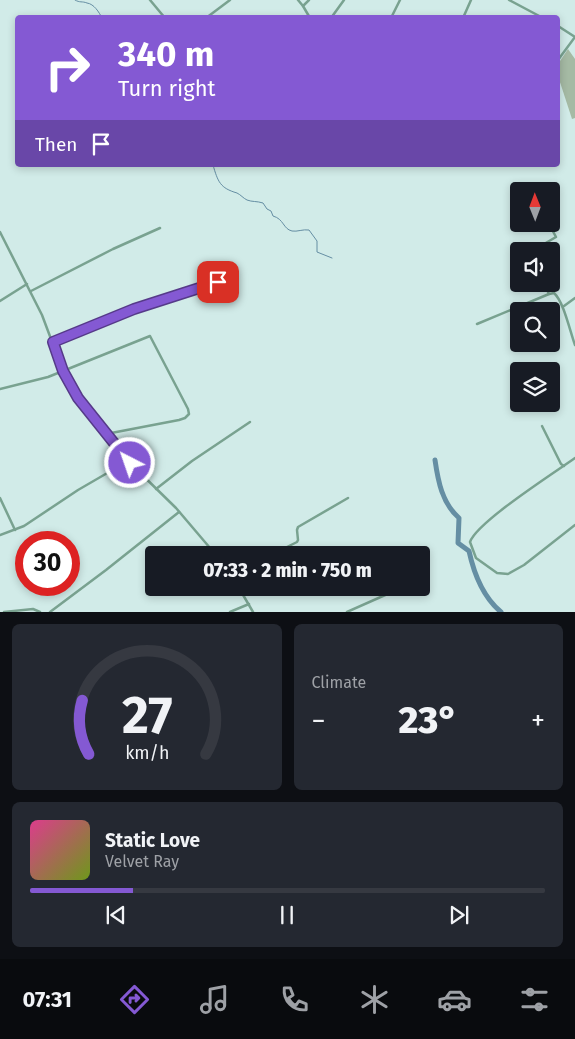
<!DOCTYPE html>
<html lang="en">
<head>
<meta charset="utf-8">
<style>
  :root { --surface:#171b24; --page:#242831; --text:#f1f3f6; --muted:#9ea1a6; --line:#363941; --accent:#8459d3 }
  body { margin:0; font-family:"Fira Sans",sans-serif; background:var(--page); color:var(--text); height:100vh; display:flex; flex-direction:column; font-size:19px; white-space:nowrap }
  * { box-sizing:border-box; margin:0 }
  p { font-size:16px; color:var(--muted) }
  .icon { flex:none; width:28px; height:28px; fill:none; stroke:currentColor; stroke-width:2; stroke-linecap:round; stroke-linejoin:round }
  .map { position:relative; height:612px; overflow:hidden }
  .sheet { display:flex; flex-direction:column; gap:12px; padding:12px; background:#0d0f14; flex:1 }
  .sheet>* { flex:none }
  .guide { position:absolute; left:15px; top:15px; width:545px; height:152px; border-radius:5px; box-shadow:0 2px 8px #0003; background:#8459d3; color:#fff; overflow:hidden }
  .needle { width:32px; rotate:359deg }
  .controls { position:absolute; left:510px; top:182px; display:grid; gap:10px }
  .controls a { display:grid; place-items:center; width:50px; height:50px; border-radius:5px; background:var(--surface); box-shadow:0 2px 8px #0003; font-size:25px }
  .speed { position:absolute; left:15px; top:531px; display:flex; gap:10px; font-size:25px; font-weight:700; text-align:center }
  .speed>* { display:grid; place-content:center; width:65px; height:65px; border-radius:50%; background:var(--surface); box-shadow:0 2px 8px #0003; line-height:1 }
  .speed .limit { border:8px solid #d22; background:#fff; color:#111 }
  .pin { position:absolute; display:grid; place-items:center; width:42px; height:42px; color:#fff; margin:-21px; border-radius:10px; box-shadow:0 2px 8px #0006 }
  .me { position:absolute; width:55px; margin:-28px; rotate:319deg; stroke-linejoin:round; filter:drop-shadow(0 0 4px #0008) }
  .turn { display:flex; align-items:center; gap:18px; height:105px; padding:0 20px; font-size:22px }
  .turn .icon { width:65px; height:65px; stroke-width:2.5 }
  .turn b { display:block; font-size:35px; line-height:42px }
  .then { display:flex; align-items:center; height:48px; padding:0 20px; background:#0003; gap:10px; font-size:19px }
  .big { font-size:38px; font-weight:800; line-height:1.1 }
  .sheet .tile { flex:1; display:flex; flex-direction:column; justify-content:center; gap:8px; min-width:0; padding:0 18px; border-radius:8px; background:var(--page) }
  .sheet .dial { align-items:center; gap:0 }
  .dial svg { height:130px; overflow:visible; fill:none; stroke:var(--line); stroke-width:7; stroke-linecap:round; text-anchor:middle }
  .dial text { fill:var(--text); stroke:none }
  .song { display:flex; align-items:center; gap:15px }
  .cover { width:60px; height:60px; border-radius:8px; background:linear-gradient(135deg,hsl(330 70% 55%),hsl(80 70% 35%)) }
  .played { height:5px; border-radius:2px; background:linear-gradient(90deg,var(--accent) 20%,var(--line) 20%) }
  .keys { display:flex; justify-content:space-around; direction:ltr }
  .heat { display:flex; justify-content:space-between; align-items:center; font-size:28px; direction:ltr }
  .sheet .tiles { flex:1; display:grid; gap:12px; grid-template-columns:1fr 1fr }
  .tile:last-child { grid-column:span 2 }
  .trip { position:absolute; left:145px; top:546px; width:285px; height:50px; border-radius:5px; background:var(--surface); box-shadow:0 2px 8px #0003; font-weight:800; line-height:50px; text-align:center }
  .menu { display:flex; height:80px; justify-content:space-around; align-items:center; background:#090b0e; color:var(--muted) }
  .menu .icon { width:35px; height:35px }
  .menu .current { color:var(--accent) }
  .menu b { font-size:22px; color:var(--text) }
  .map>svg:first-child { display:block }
  .green { fill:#a5baa4 }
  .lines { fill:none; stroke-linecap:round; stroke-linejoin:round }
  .stream { stroke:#658ea3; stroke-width:1 }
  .river { stroke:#658ea3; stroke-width:5 }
  .street { stroke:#79a290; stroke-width:2.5 }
  .route-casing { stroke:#563a89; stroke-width:12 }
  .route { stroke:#8459d3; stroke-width:9 }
</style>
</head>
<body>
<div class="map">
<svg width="575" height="612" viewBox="0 0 575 612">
  <rect width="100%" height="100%" fill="#d1ebe8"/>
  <path class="green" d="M568,49L575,59V118L572,119L558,76V64Z"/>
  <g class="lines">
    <g class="stream">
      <path d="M75,0C80,3 82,1 87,3C94,4 99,12 102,18"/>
      <path d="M213,165C218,182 220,188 237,193C241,195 243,198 247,200C252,202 257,201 263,203L267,209L271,211L273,216C284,219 283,229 292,231C297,232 303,229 309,230L317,241V252L332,258"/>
    </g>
    <path class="river" d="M435,460C438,481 442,503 459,518L458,543L469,551C474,574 483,597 501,612"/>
    <g class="street">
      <path d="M150,0L165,18"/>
      <path d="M298,0L303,6"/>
      <path d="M309,0L303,6L310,18"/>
      <path d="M509,0L543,18"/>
      <path d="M206,18L230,0"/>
      <path d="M331,18L344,0"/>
      <path d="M391,18L400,0"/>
      <path d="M463,18L471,0"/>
      <path d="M558,26L575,37L558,60"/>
      <path d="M0,232L42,315L63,371L78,398L128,461L176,508L216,555"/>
      <path d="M532,251L556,237L549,224"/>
      <path d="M544,284L549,294"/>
      <path d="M31,291L113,249L160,228"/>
      <path d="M0,301L27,284"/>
      <path d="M564,306L575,298"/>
      <path d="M477,324L549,294L554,293C564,302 570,332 575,345"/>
      <path d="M53,342L152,303L218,282"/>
      <path d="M0,389L48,377L150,336L188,409L189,414L185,418L179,420L106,434"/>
      <path d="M542,426L561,464L564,466"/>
      <path d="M575,458C554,473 477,522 470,542L476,558L497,573L508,574L524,565L575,525"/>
      <path d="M156,489L192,461L250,422"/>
      <path d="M0,498L15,530"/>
      <path d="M0,535L24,526L78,490L128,461"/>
      <path d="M271,555L297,542L298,540L297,530L298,527L348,498"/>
      <path d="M421,579H423"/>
      <path d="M239,588L253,612"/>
      <path d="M4,612L33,609L40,612"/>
      <path d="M50,612L106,570L179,512"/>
      <path d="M230,612L249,604"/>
      <path d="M347,612L401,588"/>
    </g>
  </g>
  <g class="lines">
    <defs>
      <path id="route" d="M130,463L78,398L63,371L53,342L134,309L218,282"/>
    </defs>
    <use href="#route" class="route-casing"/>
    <use href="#route" class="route"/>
  </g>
</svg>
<div class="controls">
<a><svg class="needle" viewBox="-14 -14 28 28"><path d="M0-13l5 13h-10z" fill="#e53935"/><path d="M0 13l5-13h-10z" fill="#9ea1a6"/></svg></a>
<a><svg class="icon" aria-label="sound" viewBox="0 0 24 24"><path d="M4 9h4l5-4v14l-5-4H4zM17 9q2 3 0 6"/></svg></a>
<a><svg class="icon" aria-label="search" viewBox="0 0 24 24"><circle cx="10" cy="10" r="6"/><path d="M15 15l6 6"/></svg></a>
<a><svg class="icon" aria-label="layers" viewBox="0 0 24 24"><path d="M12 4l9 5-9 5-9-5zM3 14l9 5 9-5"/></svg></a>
</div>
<div class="speed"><div class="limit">30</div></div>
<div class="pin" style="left:218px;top:282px;background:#d93025"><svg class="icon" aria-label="arrive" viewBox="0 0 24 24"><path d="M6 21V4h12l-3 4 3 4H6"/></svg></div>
<svg class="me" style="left:130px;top:463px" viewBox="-20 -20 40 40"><circle r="17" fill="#8459d3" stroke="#fff" stroke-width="3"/><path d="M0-11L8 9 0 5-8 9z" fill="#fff"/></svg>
<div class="trip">07:33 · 2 min · 750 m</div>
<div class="guide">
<div class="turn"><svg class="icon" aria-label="right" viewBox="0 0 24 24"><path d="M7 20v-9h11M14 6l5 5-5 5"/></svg><div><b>340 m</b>Turn right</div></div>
<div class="then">Then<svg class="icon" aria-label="arrive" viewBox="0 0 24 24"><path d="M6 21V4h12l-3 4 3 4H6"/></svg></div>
</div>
</div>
<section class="sheet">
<div class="tiles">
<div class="tile dial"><svg viewBox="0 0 100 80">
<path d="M14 69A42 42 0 1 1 86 69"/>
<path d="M14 69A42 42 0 0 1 10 36" stroke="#8459d3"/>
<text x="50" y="56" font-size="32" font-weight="700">27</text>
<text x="50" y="72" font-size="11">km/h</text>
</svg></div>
<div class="tile"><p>Climate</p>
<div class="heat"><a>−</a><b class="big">23°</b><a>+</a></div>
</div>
<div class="tile">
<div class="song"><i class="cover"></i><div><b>Static Love</b><p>Velvet Ray</p></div></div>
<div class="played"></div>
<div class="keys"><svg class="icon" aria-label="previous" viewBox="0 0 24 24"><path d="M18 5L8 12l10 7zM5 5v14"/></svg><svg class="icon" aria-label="pause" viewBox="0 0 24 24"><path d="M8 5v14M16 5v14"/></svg><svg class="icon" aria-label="next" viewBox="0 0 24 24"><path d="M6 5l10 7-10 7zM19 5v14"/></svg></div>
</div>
</div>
</section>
<nav class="menu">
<b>07:31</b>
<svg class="icon current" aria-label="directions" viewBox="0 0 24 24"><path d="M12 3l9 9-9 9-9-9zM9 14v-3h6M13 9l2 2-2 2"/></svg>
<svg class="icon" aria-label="music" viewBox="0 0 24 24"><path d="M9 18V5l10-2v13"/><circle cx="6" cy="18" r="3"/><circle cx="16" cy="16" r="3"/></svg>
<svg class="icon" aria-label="phone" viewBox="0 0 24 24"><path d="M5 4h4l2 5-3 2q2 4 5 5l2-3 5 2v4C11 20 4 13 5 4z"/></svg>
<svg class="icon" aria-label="climate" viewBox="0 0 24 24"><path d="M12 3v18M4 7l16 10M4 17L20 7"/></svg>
<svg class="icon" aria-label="car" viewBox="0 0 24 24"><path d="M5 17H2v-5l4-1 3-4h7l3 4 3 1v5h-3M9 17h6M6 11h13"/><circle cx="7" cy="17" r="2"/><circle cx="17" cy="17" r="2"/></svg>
<svg class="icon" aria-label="filters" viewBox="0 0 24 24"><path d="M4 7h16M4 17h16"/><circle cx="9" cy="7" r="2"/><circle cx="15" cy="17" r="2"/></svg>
</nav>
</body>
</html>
